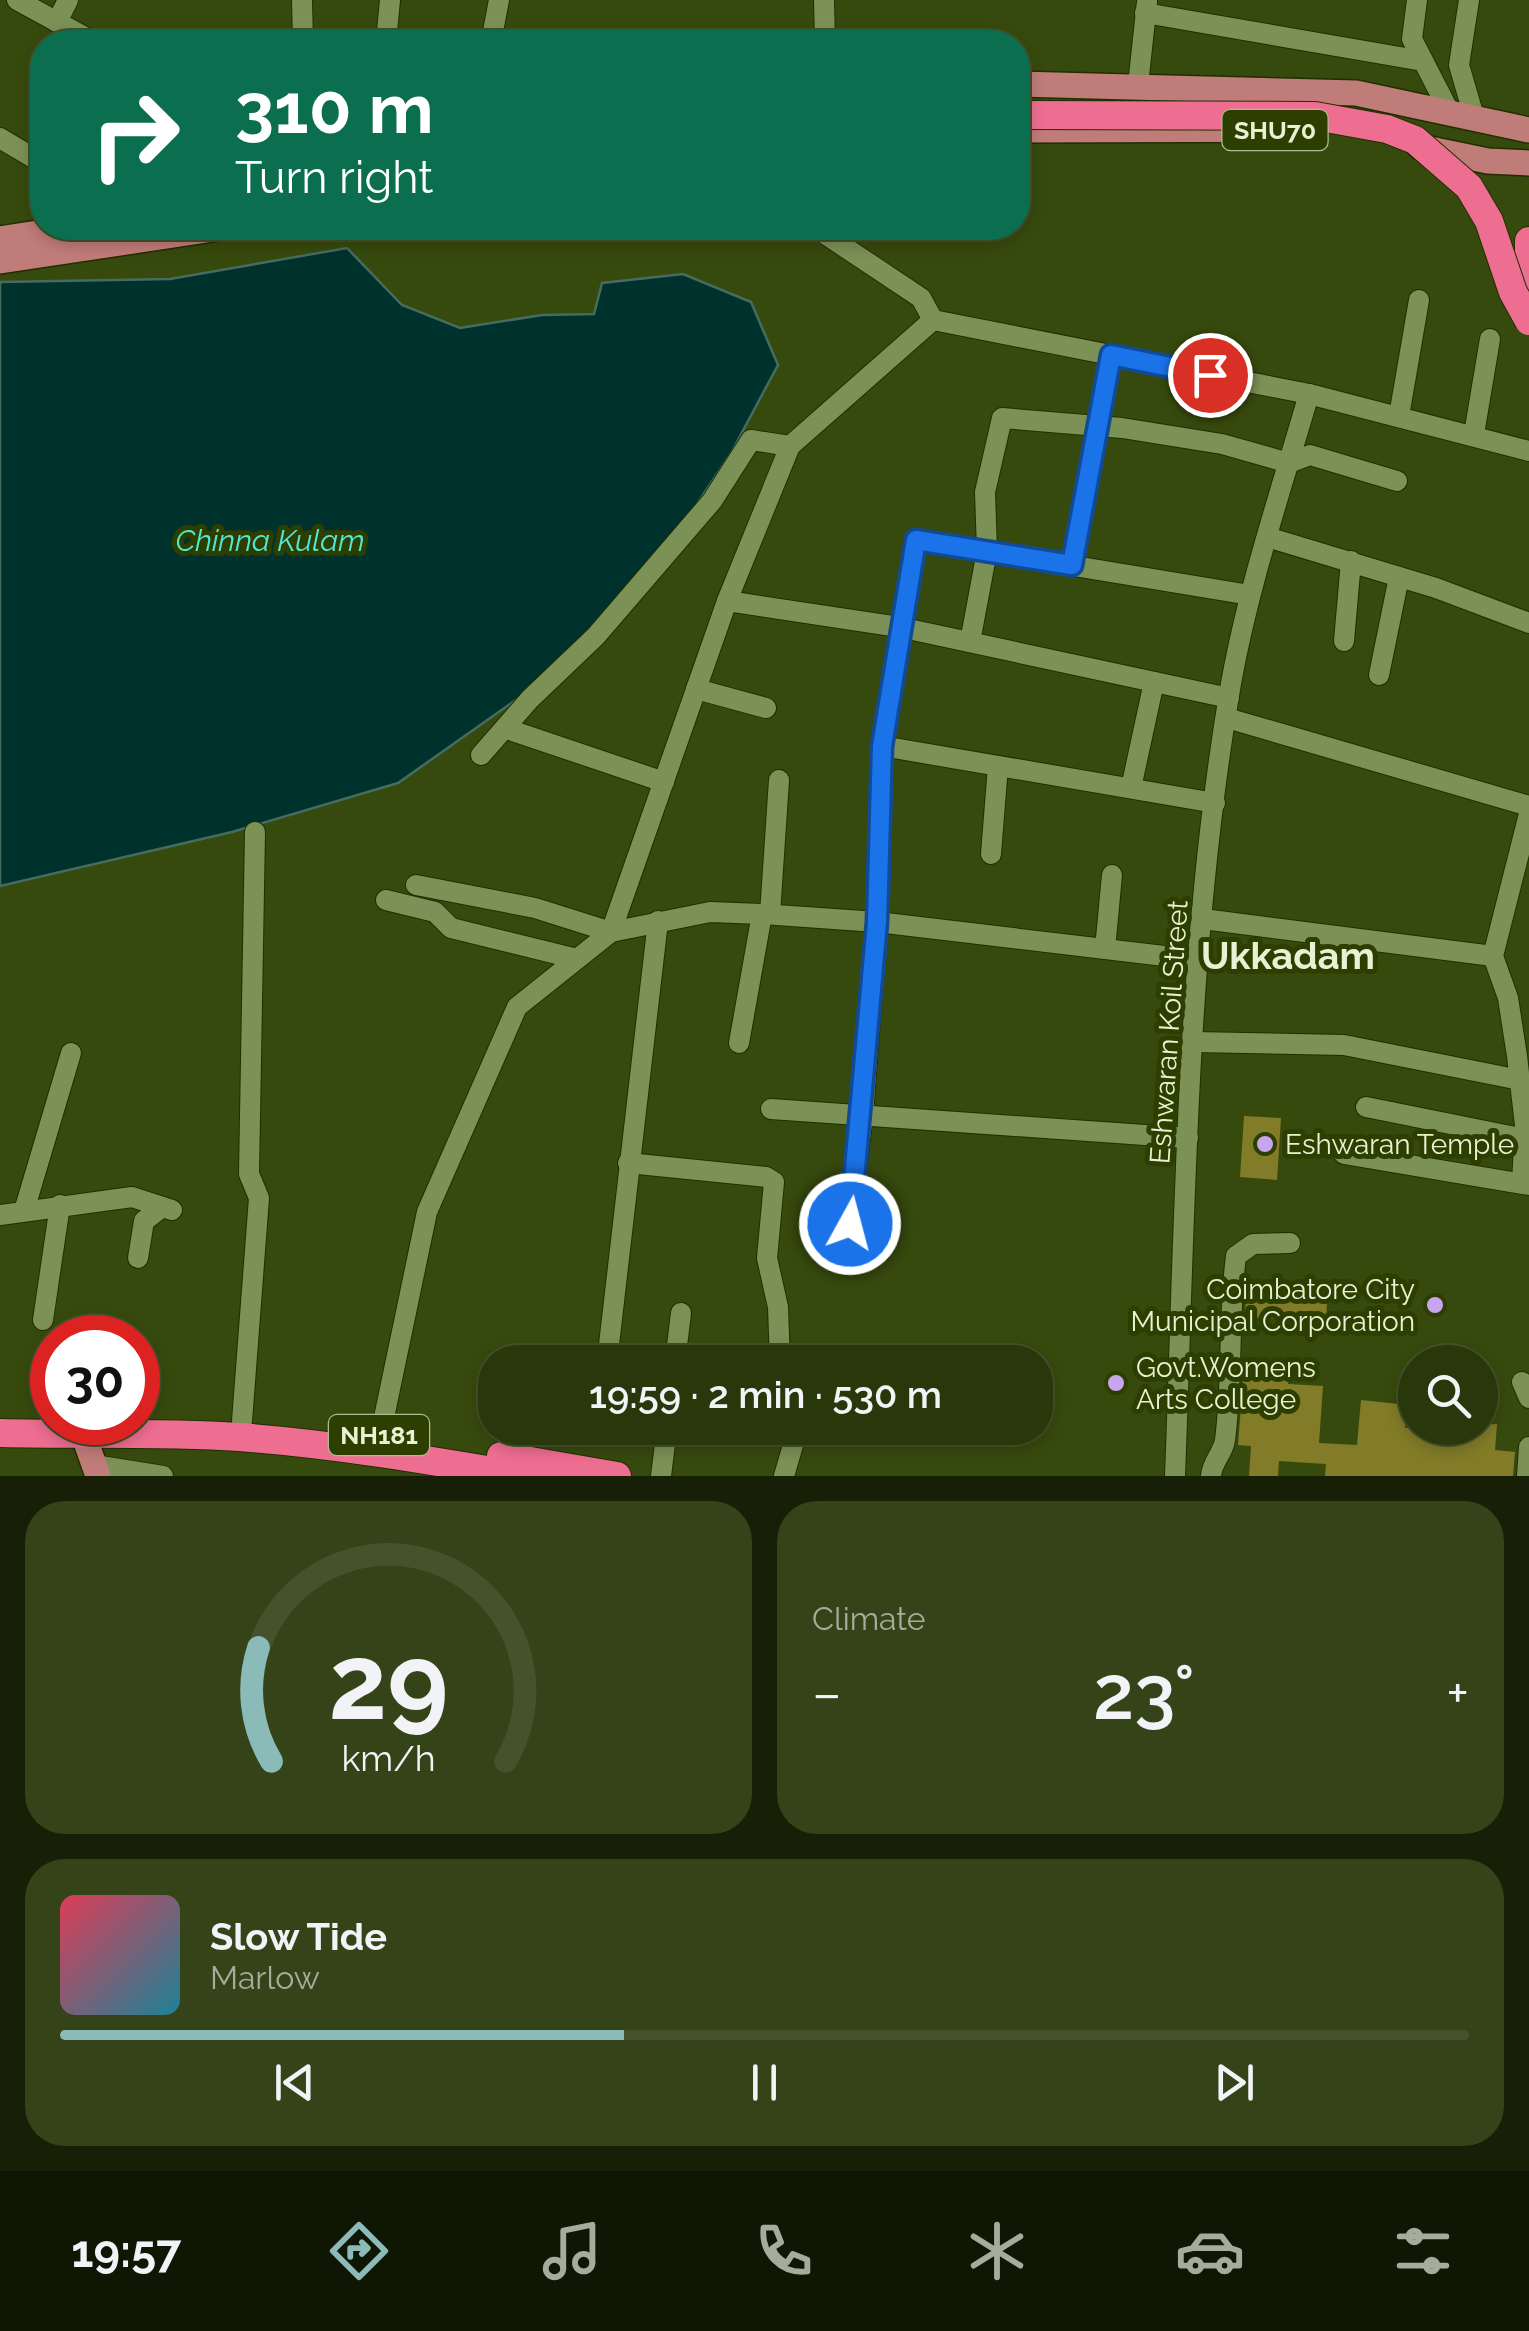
<!DOCTYPE html>
<html lang="en">
<head>
<meta charset="utf-8">
<style>
  :root { --surface:#29380a; --page:#354318; --text:#f1f3f6; --muted:#a5ac9c; --line:#45522b; --accent:#8bbbb9 }
  body { margin:0; font-family:Raleway,sans-serif; background:var(--page); color:var(--text); height:100vh; display:flex; flex-direction:column; font-size:38px; white-space:nowrap }
  * { box-sizing:border-box; margin:0 }
  p { font-size:32px; color:var(--muted) }
  .icon { flex:none; width:55px; height:55px; fill:none; stroke:currentColor; stroke-width:2; stroke-linecap:round; stroke-linejoin:round }
  .map { position:relative; height:1476px; overflow:hidden }
  .panel { display:flex; flex-direction:column; gap:25px; padding:25px; background:#171f06; flex:1 }
  .panel>* { flex:none }
  .hud { position:absolute; left:30px; top:30px; width:1000px; height:210px; border-radius:40px; box-shadow:0 5px 15px #0003,0 0 0 2px var(--line); background:#0b6e4f; color:#fff; overflow:hidden }
  .fabs { position:absolute; left:1398px; top:1345px; display:grid; gap:20px }
  .fabs a { display:grid; place-items:center; width:100px; height:100px; border-radius:50%; background:var(--surface); box-shadow:0 5px 15px #0003,0 0 0 2px var(--line); font-size:50px }
  .speed { position:absolute; left:30px; top:1315px; display:flex; gap:20px; font-size:50px; font-weight:700; text-align:center }
  .speed>* { display:grid; place-content:center; width:130px; height:130px; border-radius:50%; background:var(--surface); box-shadow:0 5px 15px #0003,0 0 0 2px var(--line); line-height:1 }
  .speed .limit { border:15px solid #d22; background:#fff; color:#111 }
  .pin { position:absolute; display:grid; place-items:center; width:85px; height:85px; color:#fff; margin:-42px; border:5px solid #fff; border-radius:50%; box-shadow:0 2px 10px #0007 }
  .me { position:absolute; width:110px; margin:-55px; rotate:7deg; stroke-linejoin:round; filter:drop-shadow(0 0 8px #0008) }
  .turn { display:flex; align-items:center; gap:35px; height:210px; padding:0 40px; font-size:45px }
  .turn .icon { width:130px; height:130px; stroke-width:2.5 }
  .turn b { display:block; font-size:70px; line-height:85px }
  .big { font-size:75px; font-weight:600; line-height:1.1 }
  .panel .tile { flex:1; display:flex; flex-direction:column; justify-content:center; gap:15px; min-width:0; padding:0 35px; border-radius:40px; background:var(--page) }
  .panel .dial { align-items:center; gap:0 }
  .dial svg { height:260px; overflow:visible; fill:none; stroke:var(--line); stroke-width:7; stroke-linecap:round; text-anchor:middle }
  .dial text { fill:var(--text); stroke:none }
  .song { display:flex; align-items:center; gap:30px }
  .cover { width:120px; height:120px; border-radius:15px; background:linear-gradient(135deg,hsl(350 70% 55%),hsl(190 70% 35%)) }
  .played { height:10px; border-radius:5px; background:linear-gradient(90deg,var(--accent) 40%,var(--line) 40%) }
  .keys { display:flex; justify-content:space-around; direction:ltr }
  .heat { display:flex; justify-content:space-between; align-items:center; font-size:55px; direction:ltr }
  .panel .tiles { flex:1; display:grid; gap:25px; grid-template-columns:1fr 1fr }
  .tile:last-child { grid-column:span 2 }
  .trip { position:absolute; left:478px; top:1345px; width:575px; height:100px; border-radius:40px; background:var(--surface); box-shadow:0 5px 15px #0003,0 0 0 2px var(--line); font-weight:600; line-height:100px; text-align:center }
  .dock { display:flex; height:160px; justify-content:space-around; align-items:center; background:#101604; color:var(--muted) }
  .dock .icon { width:70px; height:70px }
  .dock .selected { color:var(--accent) }
  .dock b { font-size:45px; color:var(--text) }
  .map>svg:first-child { display:block }
  .water { fill:#00322d; stroke:#456c5f; stroke-width:2.5 }
  .building { fill:#827c28 }
  .lines { fill:none; stroke-linecap:round; stroke-linejoin:round }
  .minor-casing { stroke:#212e01; stroke-width:22 }
  .major-casing { stroke:#212e01; stroke-width:28 }
  .highway-casing { stroke:#212e01; stroke-width:30 }
  .minor { stroke:#7b9156; stroke-width:20 }
  .major { stroke:#c07c79; stroke-width:25 }
  .highway { stroke:#ee6e91; stroke-width:28 }
  .highway-bridge-casing { stroke:#212e01; stroke-width:30; stroke-linecap:butt }
  .highway-bridge { stroke:#ee6e91; stroke-width:28 }
  .route-casing { stroke:#114b97; stroke-width:25 }
  .route { stroke:#1a73e8; stroke-width:18 }
  .poi-dot { fill:#c8a6ef; stroke:#2d3f00; stroke-width:4 }
  .labels { text-anchor:middle; dominant-baseline:central; stroke-width:10; stroke-linejoin:round; paint-order:stroke }
  .shield { fill:#2d3f00; stroke:#aebc94; stroke-width:2.5 }
  .shield-label { font-size:25px; font-weight:bold; fill:#e6f2d3 }
  .street-label { font-size:28px; fill:#e6f2d3; stroke:#2d3f00 }
  .poi-label { font-size:28px; fill:#e6f2d3; stroke:#2d3f00; text-anchor:start }
  .water-label { font-size:30px; font-style:italic; fill:#51e8d9; stroke:#2d3f00 }
  .district-label { font-size:38px; font-weight:bold; fill:#e6f2d3; stroke:#2d3f00 }
</style>
</head>
<body>
<div class="map">
<svg width="1529" height="1476" viewBox="0 0 1529 1476">
  <rect width="100%" height="100%" fill="#374a0d"/>
  <path class="water" d="M347,248L402,305L460,328L542,315L594,314L602,283L683,274L751,302L778,365L731,453L652,571L537,685L398,783L232,832L0,886V282L170,279Z"/>
  <g class="building">
    <path d="M1244,1116L1281,1118L1277,1180L1240,1177Z"/>
    <path d="M1247,1280L1328,1284L1326,1321L1245,1317Z"/>
    <path d="M61,1326L96,1329V1338H61Z"/>
    <path d="M1244,1368L1289,1372L1288,1384L1323,1386L1319,1443L1357,1445L1361,1400L1408,1405L1405,1428L1497,1424L1495,1450L1515,1452L1513,1476H1325L1326,1464L1279,1461L1278,1476H1249L1251,1446L1238,1445Z"/>
  </g>
  <g class="lines">
    <defs>
      <g id="minor">
        <path d="M17,0L94,42"/>
        <path d="M302,0L303,42"/>
        <path d="M824,0L825,42"/>
        <path d="M1417,0L1412,39L1451,115"/>
        <path d="M1469,0L1459,65L1475,120"/>
        <path d="M1145,13L1423,61"/>
        <path d="M57,22L68,0"/>
        <path d="M386,42L390,0"/>
        <path d="M491,42L499,0"/>
        <path d="M1138,85L1147,2"/>
        <path d="M0,138L42,163"/>
        <path d="M816,228L921,298L933,320"/>
        <path d="M1399,416L1419,300"/>
        <path d="M1474,434L1490,339"/>
        <path d="M1267,537L1436,588L1529,623"/>
        <path d="M1071,565L1111,355"/>
        <path d="M727,601L899,627L1229,698"/>
        <path d="M1344,641L1351,561"/>
        <path d="M970,642L987,551L985,492L1002,418L1122,428L1222,444L1289,463L1310,455L1397,481"/>
        <path d="M1379,675L1399,577"/>
        <path d="M696,689L766,708"/>
        <path d="M1227,718L1529,806"/>
        <path d="M507,729L664,782"/>
        <path d="M882,746L1215,803"/>
        <path d="M481,755L530,699L596,636L712,501L751,440L790,446"/>
        <path d="M1131,788L1154,682"/>
        <path d="M991,854L998,766"/>
        <path d="M416,885L535,908L611,932L710,912L762,914L877,922L1198,960"/>
        <path d="M386,900L435,912L451,928L577,959"/>
        <path d="M770,914L779,780"/>
        <path d="M1203,919L1493,956"/>
        <path d="M1105,949L1112,875"/>
        <path d="M1193,1042L1344,1045L1520,1080"/>
        <path d="M739,1043L762,914"/>
        <path d="M1366,1107L1525,1139"/>
        <path d="M771,1109L1188,1138"/>
        <path d="M1344,1154L1529,1185"/>
        <path d="M628,1163L766,1177L774,1182L767,1258L778,1307L780,1362"/>
        <path d="M1522,1183L1525,1125L1517,1056L1508,998L1493,956L1529,814"/>
        <path d="M24,1211L71,1053"/>
        <path d="M0,1215L132,1197L172,1210"/>
        <path d="M138,1258L144,1221L162,1207"/>
        <path d="M845,1260L863,1115L877,922L882,746L916,540L1250,595"/>
        <path d="M43,1320L60,1205"/>
        <path d="M607,1362L658,921"/>
        <path d="M675,1362L681,1313"/>
        <path d="M1522,1382L1529,1398"/>
        <path d="M242,1421L259,1198L249,1174L255,832"/>
        <path d="M377,1451L427,1212L517,1007L611,932L727,601L790,446L933,320L1309,394L1529,451"/>
        <path d="M94,1465L163,1476"/>
        <path d="M661,1476L667,1428"/>
        <path d="M784,1476L798,1428"/>
        <path d="M1175,1476C1185,1216 1186,952 1229,695C1246,593 1280,494 1309,394"/>
        <path d="M1211,1476C1212,1461 1223,1454 1225,1440C1233,1379 1228,1317 1236,1256L1253,1244L1290,1243"/>
        <path d="M1527,1476L1529,1447"/>
      </g>
      <g id="major">
        <path d="M1018,84L1356,93L1529,130"/>
        <path d="M1018,130L1312,129"/>
        <path d="M1420,147L1488,161L1529,163"/>
        <path d="M0,239L70,228"/>
        <path d="M0,261L220,228"/>
        <path d="M79,1422L98,1476"/>
      </g>
      <g id="highway">
        <path d="M1529,241V284"/>
        <path d="M0,1433C80,1435 159,1432 239,1437C334,1444 428,1460 522,1476"/>
        <path d="M501,1456L617,1476"/>
      </g>
    </defs>
    <use href="#minor" class="minor-casing"/>
    <use href="#major" class="major-casing"/>
    <use href="#highway" class="highway-casing"/>
    <use href="#minor" class="minor"/>
    <use href="#major" class="major"/>
    <use href="#highway" class="highway"/>
    <defs>
      <path id="highway-bridge" d="M1018,115L1315,116L1387,129L1415,140L1469,187L1489,221L1513,292L1529,321"/>
    </defs>
    <use href="#highway-bridge" class="highway-bridge-casing"/>
    <use href="#highway-bridge" class="highway-bridge"/>
  </g>
  <g class="lines">
    <defs>
      <path id="route" d="M850,1224L877,922L882,746L916,540L1072,565L1111,355L1210,375"/>
    </defs>
    <use href="#route" class="route-casing"/>
    <use href="#route" class="route"/>
  </g>
  <g class="poi-dot">
    <circle cx="1265" cy="1144" r="10"/>
    <circle cx="1435" cy="1305" r="10"/>
    <circle cx="1116" cy="1383" r="10"/>
  </g>
  <g class="labels">
    <g class="shield">
      <rect x="1222.5" y="110" width="105" height="40" rx="8"/>
      <rect x="329" y="1415" width="100" height="40" rx="8"/>
    </g>
    <g class="shield-label">
      <text x="1275" y="130">SHU70</text>
      <text x="379" y="1435">NH181</text>
    </g>
    <g class="street-label">
      <text transform="translate(1169 1032) rotate(-86)">Eshwaran Koil Street</text>
    </g>
    <g class="poi-label">
      <text x="1285" y="1144">Eshwaran Temple</text>
      <text x="1415" y="1289" text-anchor="end">Coimbatore City<tspan x="1415" dy="32">Municipal Corporation</tspan></text>
      <text x="1136" y="1367">Govt.Womens<tspan x="1136" dy="32">Arts College</tspan></text>
    </g>
    <g class="water-label">
      <text x="270" y="540">Chinna Kulam</text>
    </g>
    <g class="district-label">
      <text x="1288" y="955">Ukkadam</text>
    </g>
  </g>
</svg>
<div class="fabs">
<a><svg class="icon" aria-label="search" viewBox="0 0 24 24"><circle cx="10" cy="10" r="6"/><path d="M15 15l6 6"/></svg></a>
</div>
<div class="speed"><div class="limit">30</div></div>
<div class="pin" style="left:1210px;top:375px;background:#d93025"><svg class="icon" aria-label="arrive" viewBox="0 0 24 24"><path d="M6 21V4h12l-3 4 3 4H6"/></svg></div>
<svg class="me" style="left:850px;top:1224px" viewBox="-20 -20 40 40"><circle r="17" fill="#1a73e8" stroke="#fff" stroke-width="3"/><path d="M0-11L8 9 0 5-8 9z" fill="#fff"/></svg>
<div class="trip">19:59 · 2 min · 530 m</div>
<div class="hud">
<div class="turn"><svg class="icon" aria-label="right" viewBox="0 0 24 24"><path d="M7 20v-9h11M14 6l5 5-5 5"/></svg><div><b>310 m</b>Turn right</div></div>
</div>
</div>
<section class="panel">
<div class="tiles">
<div class="tile dial"><svg viewBox="0 0 100 80">
<path d="M14 69A42 42 0 1 1 86 69"/>
<path d="M14 69A42 42 0 0 1 10 34" stroke="#8bbbb9"/>
<text x="50" y="56" font-size="32" font-weight="700">29</text>
<text x="50" y="72" font-size="11">km/h</text>
</svg></div>
<div class="tile"><p>Climate</p>
<div class="heat"><a>−</a><b class="big">23°</b><a>+</a></div>
</div>
<div class="tile">
<div class="song"><i class="cover"></i><div><b>Slow Tide</b><p>Marlow</p></div></div>
<div class="played"></div>
<div class="keys"><svg class="icon" aria-label="previous" viewBox="0 0 24 24"><path d="M18 5L8 12l10 7zM5 5v14"/></svg><svg class="icon" aria-label="pause" viewBox="0 0 24 24"><path d="M8 5v14M16 5v14"/></svg><svg class="icon" aria-label="next" viewBox="0 0 24 24"><path d="M6 5l10 7-10 7zM19 5v14"/></svg></div>
</div>
</div>
</section>
<nav class="dock">
<b>19:57</b>
<svg class="icon selected" aria-label="directions" viewBox="0 0 24 24"><path d="M12 3l9 9-9 9-9-9zM9 14v-3h6M13 9l2 2-2 2"/></svg>
<svg class="icon" aria-label="music" viewBox="0 0 24 24"><path d="M9 18V5l10-2v13"/><circle cx="6" cy="18" r="3"/><circle cx="16" cy="16" r="3"/></svg>
<svg class="icon" aria-label="phone" viewBox="0 0 24 24"><path d="M5 4h4l2 5-3 2q2 4 5 5l2-3 5 2v4C11 20 4 13 5 4z"/></svg>
<svg class="icon" aria-label="climate" viewBox="0 0 24 24"><path d="M12 3v18M4 7l16 10M4 17L20 7"/></svg>
<svg class="icon" aria-label="car" viewBox="0 0 24 24"><path d="M5 17H2v-5l4-1 3-4h7l3 4 3 1v5h-3M9 17h6M6 11h13"/><circle cx="7" cy="17" r="2"/><circle cx="17" cy="17" r="2"/></svg>
<svg class="icon" aria-label="filters" viewBox="0 0 24 24"><path d="M4 7h16M4 17h16"/><circle cx="9" cy="7" r="2"/><circle cx="15" cy="17" r="2"/></svg>
</nav>
</body>
</html>
